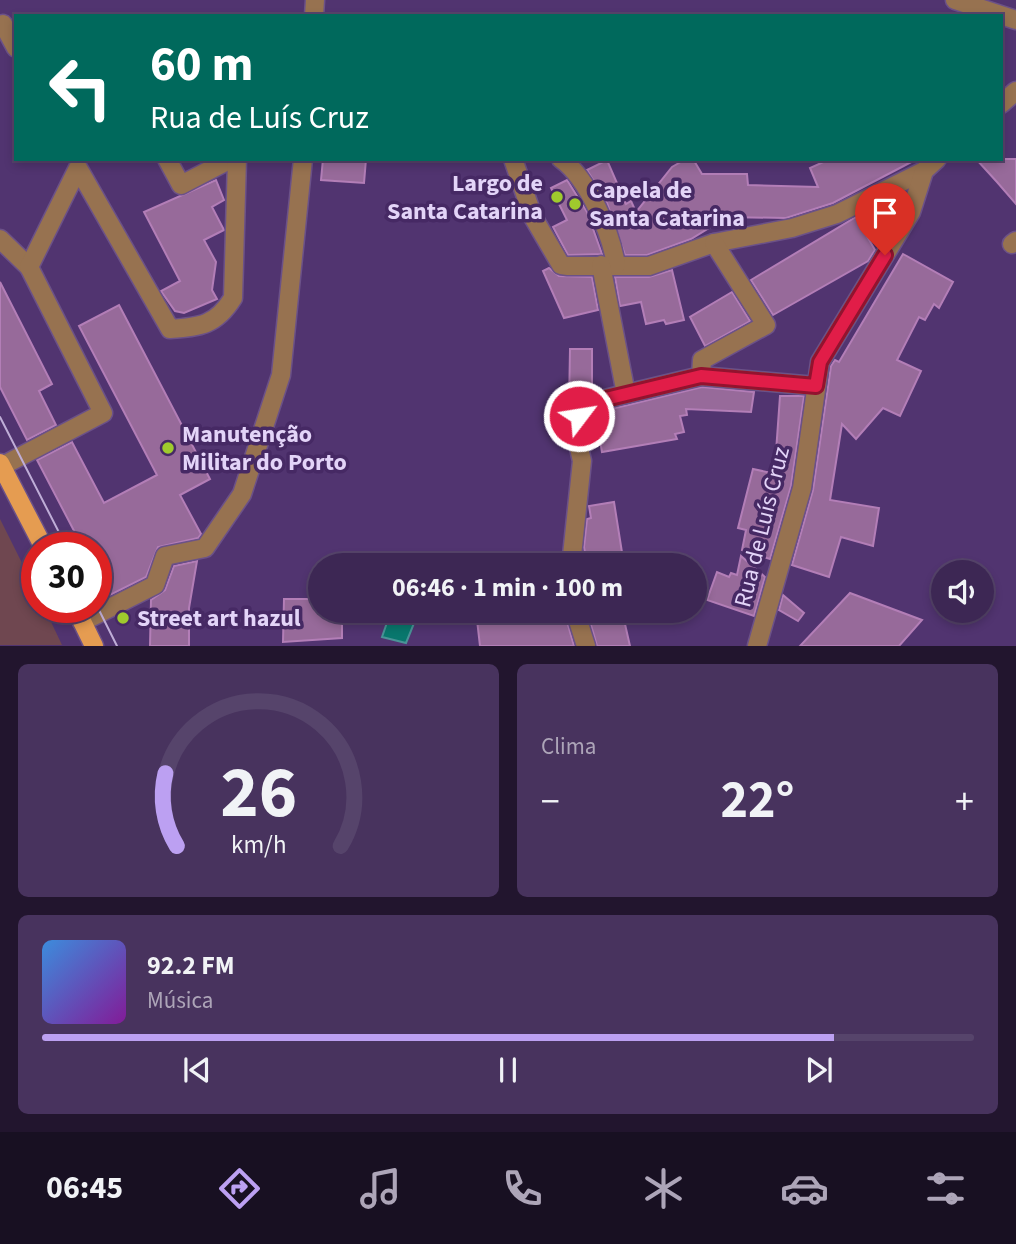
<!DOCTYPE html>
<html lang="pt">
<head>
<meta charset="utf-8">
<style>
  :root { --surface:#3d2754; --page:#48335e; --text:#f1f3f6; --muted:#ada5b8; --line:#56446b; --accent:#bca0f2 }
  body { margin:0; font-family:"Source Sans 3",sans-serif; background:var(--page); color:var(--text); height:100vh; display:flex; flex-direction:column; font-size:26px; white-space:nowrap }
  * { box-sizing:border-box; margin:0 }
  p { font-size:23px; color:var(--muted) }
  .icon { flex:none; width:38px; height:38px; fill:none; stroke:currentColor; stroke-width:2; stroke-linecap:round; stroke-linejoin:round }
  .map { position:relative; height:646px; overflow:hidden }
  .sheet { display:flex; flex-direction:column; gap:18px; padding:18px; background:#22152e; flex:1 }
  .sheet>* { flex:none }
  .top-card { position:absolute; left:14px; top:14px; width:989px; height:147px; border-radius:0px; box-shadow:0 4px 10px #0003,0 0 0 2px var(--line); background:#00695c; color:#fff; overflow:hidden }
  .fabs { position:absolute; left:931px; top:560px; display:grid; gap:14px }
  .fabs a { display:grid; place-items:center; width:63px; height:63px; border-radius:50%; background:var(--surface); box-shadow:0 4px 10px #0003,0 0 0 2px var(--line); font-size:35px }
  .speed { position:absolute; left:21px; top:532px; display:flex; gap:14px; font-size:35px; font-weight:700; text-align:center }
  .speed>* { display:grid; place-content:center; width:91px; height:91px; border-radius:50%; background:var(--surface); box-shadow:0 4px 10px #0003,0 0 0 2px var(--line); line-height:1 }
  .speed .limit { border:10px solid #d22; background:#fff; color:#111 }
  .pin { position:absolute; display:grid; place-items:center; width:60px; height:60px; color:#fff; margin:-72px -30px; border-radius:50% 50% 50% 0; rotate:-45deg; box-shadow:0 0 7px #0007 }
  .pin .icon { rotate:45deg }
  .me { position:absolute; width:77px; margin:-38px; rotate:59deg; stroke-linejoin:round; filter:drop-shadow(0 0 5px #0008) }
  .turn { display:flex; align-items:center; gap:24px; height:147px; padding:0 21px; font-size:32px }
  .turn .icon { width:91px; height:91px; stroke-width:2.5 }
  .turn b { display:block; font-size:49px; line-height:60px }
  .big { font-size:52px; font-weight:700; line-height:1.1 }
  .sheet .widget { flex:1; display:flex; flex-direction:column; justify-content:center; gap:10px; min-width:0; padding:0 24px; border-radius:10px; background:var(--page) }
  .sheet .dial { align-items:center; gap:0 }
  .dial svg { height:182px; overflow:visible; fill:none; stroke:var(--line); stroke-width:7; stroke-linecap:round; text-anchor:middle }
  .dial text { fill:var(--text); stroke:none }
  .song { display:flex; align-items:center; gap:21px }
  .cover { width:84px; height:84px; border-radius:10px; background:linear-gradient(135deg,hsl(210 70% 55%),hsl(290 70% 35%)) }
  .played { height:7px; border-radius:4px; background:linear-gradient(90deg,var(--accent) 85%,var(--line) 85%) }
  .keys { display:flex; justify-content:space-around; direction:ltr }
  .heat { display:flex; justify-content:space-between; align-items:center; font-size:38px; direction:ltr }
  .sheet .tiles { flex:1; display:grid; gap:18px; grid-template-columns:1fr 1fr }
  .widget:last-child { grid-column:span 2 }
  .trip { position:absolute; left:308px; top:553px; width:399px; height:70px; border-radius:35px; background:var(--surface); box-shadow:0 4px 10px #0003,0 0 0 2px var(--line); font-weight:700; line-height:70px; text-align:center }
  .dock { display:flex; height:112px; justify-content:space-around; align-items:center; background:#181022; color:var(--muted) }
  .dock .icon { width:49px; height:49px }
  .dock .selected { color:var(--accent) }
  .dock b { font-size:32px; color:var(--text) }
  .map>svg:first-child { display:block }
  .green { fill:#6f4750 }
  .water { fill:#09776d; stroke:#4a9397; stroke-width:2 }
  .building { fill:#976a9a; stroke:#b37eb7; stroke-width:2 }
  .lines { fill:none; stroke-linecap:round; stroke-linejoin:round }
  .minor-casing { stroke:#6b5188; stroke-width:21 }
  .major-casing { stroke:#6b5188; stroke-width:21 }
  .minor { stroke:#977250; stroke-width:18 }
  .major { stroke:#e59c51; stroke-width:18 }
  .tram { stroke:#bfadd7; stroke-width:2 }
  .route-casing { stroke:#92132f; stroke-width:18 }
  .route { stroke:#e11d48; stroke-width:12 }
  .poi-dot { fill:#9fca2d; stroke:#462964; stroke-width:2.5 }
  .labels { text-anchor:middle; dominant-baseline:central; stroke-width:7; stroke-linejoin:round; paint-order:stroke }
  .poi-label { font-size:24px; font-weight:bold; fill:#e3d4f8; stroke:#462964; text-anchor:start }
  .street-label { font-size:24px; fill:#e3d4f8; stroke:#462964 }
</style>
</head>
<body>
<div class="map">
<svg width="1016" height="646" viewBox="0 0 1016 646">
  <rect width="100%" height="100%" fill="#513470"/>
  <path class="green" d="M0,519L37,593V607H44L62,645H0Z"/>
  <path class="water" d="M391,611H419L406,643L382,637Z"/>
  <g class="building">
    <path d="M323,159H366L364,183L321,180Z"/>
    <path d="M686,159H693L702,174H747L748,185L818,187L810,168L830,159H917L833,203L786,218L727,217L691,239L647,255H625L607,203L587,170L607,160L626,204L631,201L636,212L672,167Z"/>
    <path d="M976,159H1016V204L997,182Z"/>
    <path d="M216,180L224,200L212,207L224,230L204,240L216,262L212,290L217,299L184,313L175,311L161,291L180,281L144,212Z"/>
    <path d="M567,180L587,212L602,254L568,255L553,227L567,220L551,188Z"/>
    <path d="M856,217L875,250L868,261L773,315L751,280Z"/>
    <path d="M903,254L953,282L939,308L934,304L925,320L919,317L897,360L921,371L900,416L883,408L856,439L842,424L830,500L879,508L873,546L841,537L829,577L792,565L813,490L831,366L835,360L839,362Z"/>
    <path d="M549,268L559,276L592,277L598,310L564,318L543,271Z"/>
    <path d="M672,270L684,320L666,324L664,320L646,324L641,302L620,306L615,277H649Z"/>
    <path d="M0,282L52,384L39,391L56,425L27,440L0,387Z"/>
    <path d="M732,292L750,321L705,346L690,317Z"/>
    <path d="M119,305L210,479L180,495L201,534L198,538L158,547L146,577L108,596L96,573V548H83L37,460L72,442L104,503L157,475L79,326Z"/>
    <path d="M570,349H592V390L580,395L569,406Z"/>
    <path d="M702,387L754,392L751,412L686,409L687,415L680,416L684,432L675,434L677,439L602,452L595,413Z"/>
    <path d="M780,396H804L791,486L770,559L742,550L746,530L738,528L753,469L781,475L776,452Z"/>
    <path d="M614,502L624,565H587L584,547L587,519L591,518L589,506Z"/>
    <path d="M741,556L765,577L754,616L707,600L717,572L729,577L731,573L737,575Z"/>
    <path d="M197,561L189,608V646H150L151,600L165,590L174,566Z"/>
    <path d="M850,593L922,620L899,646H800Z"/>
    <path d="M783,595L804,613L798,621L779,610Z"/>
    <path d="M284,599H320V611H342V638L283,642Z"/>
    <path d="M476,611H564L574,646H480Z"/>
    <path d="M587,611H622L630,646H597Z"/>
  </g>
  <g class="lines">
    <defs>
      <g id="minor">
        <path d="M955,0L1016,20"/>
        <path d="M314,16L315,0"/>
        <path d="M0,26L3,24L16,48"/>
        <path d="M1001,104L1016,91"/>
        <path d="M167,159L181,185L231,159"/>
        <path d="M513,159L533,217L561,265L568,266H649L714,243L792,228L837,214L924,171"/>
        <path d="M561,159C588,178 611,233 616,265"/>
        <path d="M0,239L29,267"/>
        <path d="M1012,244L1016,241"/>
        <path d="M601,265L626,394"/>
        <path d="M701,376L702,360L766,325L714,243"/>
        <path d="M2,466L103,413L29,267L78,168L170,329C201,327 216,325 233,298L237,159"/>
        <path d="M571,565L582,461L575,431L578,416L588,403L701,376L816,386"/>
        <path d="M575,611L586,646"/>
        <path d="M82,622L155,585L165,556L205,548L242,494L281,375L303,159"/>
        <path d="M757,646L802,488L820,362L911,212L924,171L937,159"/>
      </g>
      <g id="major">
        <path d="M0,463L44,548"/>
        <path d="M75,607L94,646"/>
      </g>
    </defs>
    <use href="#minor" class="minor-casing"/>
    <use href="#major" class="major-casing"/>
    <use href="#minor" class="minor"/>
    <use href="#major" class="major"/>
    <g class="tram">
      <path d="M0,417L67,548"/>
      <path d="M96,604L117,646"/>
    </g>
  </g>
  <g class="lines">
    <defs>
      <path id="route" d="M579,416L589,403L701,376L816,386L820,362L885,255"/>
    </defs>
    <use href="#route" class="route-casing"/>
    <use href="#route" class="route"/>
  </g>
  <g class="poi-dot">
    <circle cx="557" cy="197" r="7"/>
    <circle cx="575" cy="204" r="7"/>
    <circle cx="168" cy="448" r="7"/>
    <circle cx="123" cy="618" r="7"/>
  </g>
  <g class="labels">
    <g class="poi-label">
      <text x="543" y="183" text-anchor="end">Largo de<tspan x="543" dy="28">Santa Catarina</tspan></text>
      <text x="589" y="190">Capela de<tspan x="589" dy="28">Santa Catarina</tspan></text>
      <text x="182" y="434">Manutenção<tspan x="182" dy="28">Militar do Porto</tspan></text>
      <text x="137" y="618">Street art hazul</text>
    </g>
    <g class="street-label">
      <text transform="translate(762 527) rotate(-76)">Rua de Luís Cruz</text>
    </g>
  </g>
</svg>
<div class="fabs">
<a><svg class="icon" aria-label="sound" viewBox="0 0 24 24"><path d="M4 9h4l5-4v14l-5-4H4zM17 9q2 3 0 6"/></svg></a>
</div>
<div class="speed"><div class="limit">30</div></div>
<div class="pin" style="left:885px;top:255px;background:#d93025"><svg class="icon" aria-label="arrive" viewBox="0 0 24 24"><path d="M6 21V4h12l-3 4 3 4H6"/></svg></div>
<svg class="me" style="left:579px;top:416px" viewBox="-20 -20 40 40"><circle r="17" fill="#e11d48" stroke="#fff" stroke-width="3"/><path d="M0-11L8 9 0 5-8 9z" fill="#fff"/></svg>
<div class="trip">06:46 · 1 min · 100 m</div>
<div class="top-card">
<div class="turn"><svg class="icon" aria-label="left" viewBox="0 0 24 24"><path d="M17 20v-9H6M10 6l-5 5 5 5"/></svg><div><b>60 m</b>Rua de Luís Cruz</div></div>
</div>
</div>
<section class="sheet">
<div class="tiles">
<div class="widget dial"><svg viewBox="0 0 100 80">
<path d="M14 69A42 42 0 1 1 86 69"/>
<path d="M14 69A42 42 0 0 1 9 37" stroke="#bca0f2"/>
<text x="50" y="56" font-size="32" font-weight="700">26</text>
<text x="50" y="72" font-size="11">km/h</text>
</svg></div>
<div class="widget"><p>Clima</p>
<div class="heat"><a>−</a><b class="big">22°</b><a>+</a></div>
</div>
<div class="widget">
<div class="song"><i class="cover"></i><div><b>92.2 FM</b><p>Música</p></div></div>
<div class="played"></div>
<div class="keys"><svg class="icon" aria-label="previous" viewBox="0 0 24 24"><path d="M18 5L8 12l10 7zM5 5v14"/></svg><svg class="icon" aria-label="pause" viewBox="0 0 24 24"><path d="M8 5v14M16 5v14"/></svg><svg class="icon" aria-label="next" viewBox="0 0 24 24"><path d="M6 5l10 7-10 7zM19 5v14"/></svg></div>
</div>
</div>
</section>
<nav class="dock">
<b>06:45</b>
<svg class="icon selected" aria-label="directions" viewBox="0 0 24 24"><path d="M12 3l9 9-9 9-9-9zM9 14v-3h6M13 9l2 2-2 2"/></svg>
<svg class="icon" aria-label="music" viewBox="0 0 24 24"><path d="M9 18V5l10-2v13"/><circle cx="6" cy="18" r="3"/><circle cx="16" cy="16" r="3"/></svg>
<svg class="icon" aria-label="phone" viewBox="0 0 24 24"><path d="M5 4h4l2 5-3 2q2 4 5 5l2-3 5 2v4C11 20 4 13 5 4z"/></svg>
<svg class="icon" aria-label="climate" viewBox="0 0 24 24"><path d="M12 3v18M4 7l16 10M4 17L20 7"/></svg>
<svg class="icon" aria-label="car" viewBox="0 0 24 24"><path d="M5 17H2v-5l4-1 3-4h7l3 4 3 1v5h-3M9 17h6M6 11h13"/><circle cx="7" cy="17" r="2"/><circle cx="17" cy="17" r="2"/></svg>
<svg class="icon" aria-label="filters" viewBox="0 0 24 24"><path d="M4 7h16M4 17h16"/><circle cx="9" cy="7" r="2"/><circle cx="15" cy="17" r="2"/></svg>
</nav>
</body>
</html>
